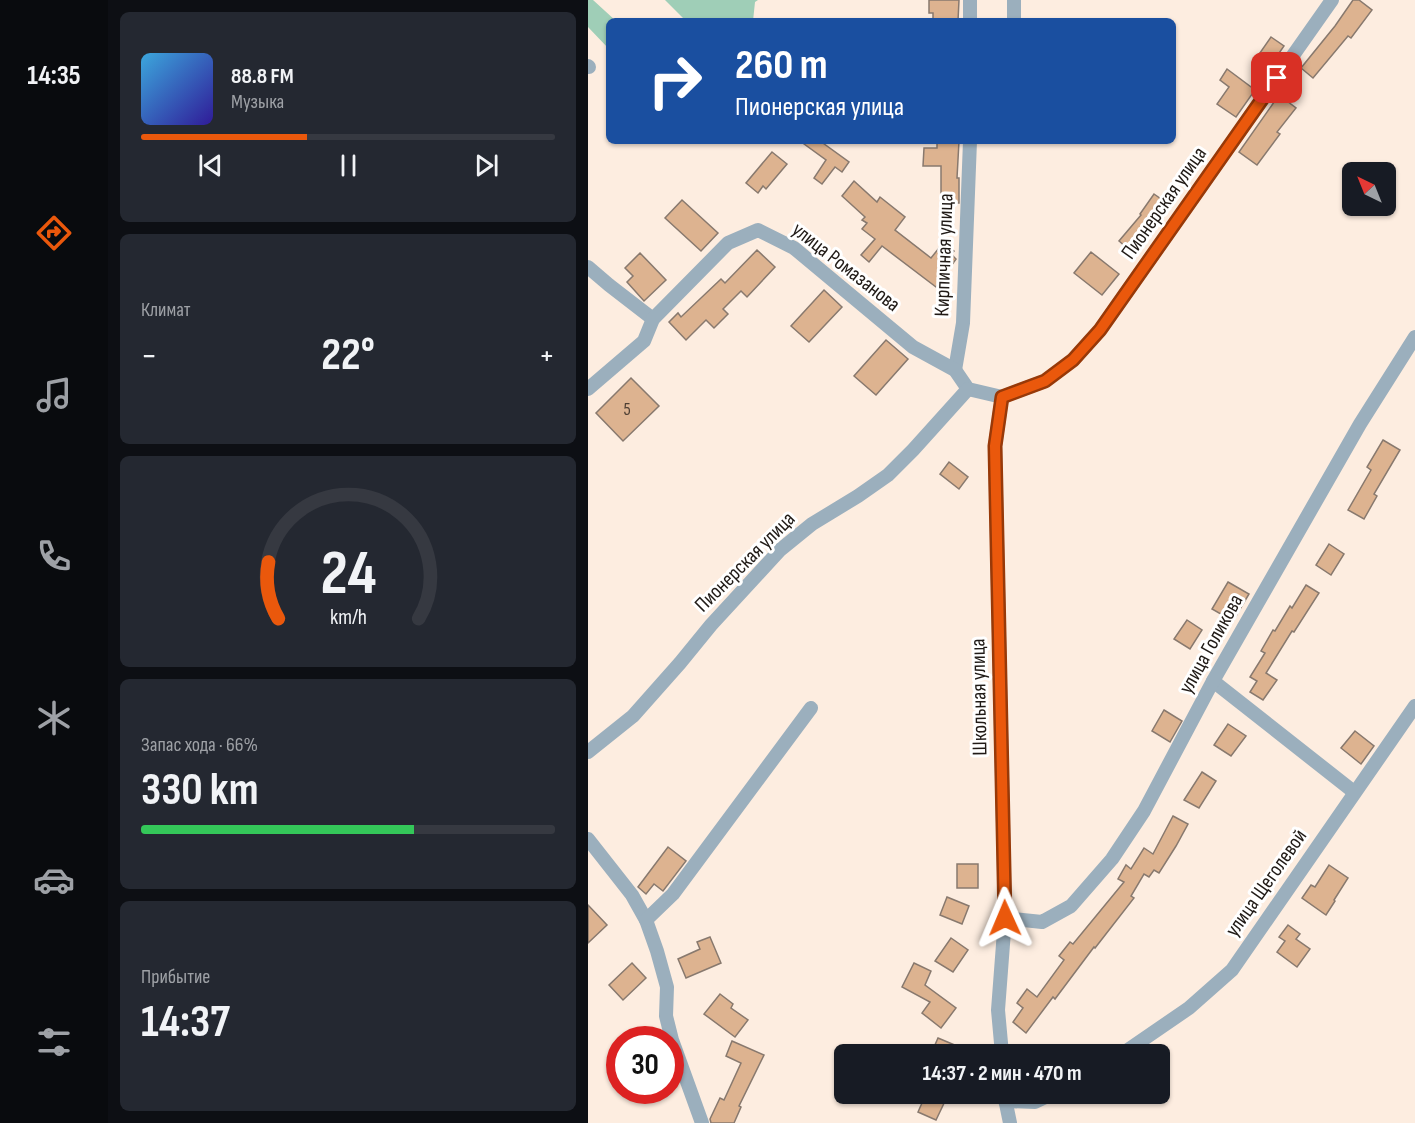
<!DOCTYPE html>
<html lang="ru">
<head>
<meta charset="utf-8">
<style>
  :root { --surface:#171b24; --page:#242831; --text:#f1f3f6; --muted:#9ea1a6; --line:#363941; --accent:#ea580c }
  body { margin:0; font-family:"Sofia Sans Condensed",sans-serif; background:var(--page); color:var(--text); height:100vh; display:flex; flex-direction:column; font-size:22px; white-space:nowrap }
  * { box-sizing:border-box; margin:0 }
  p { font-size:20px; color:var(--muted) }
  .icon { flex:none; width:33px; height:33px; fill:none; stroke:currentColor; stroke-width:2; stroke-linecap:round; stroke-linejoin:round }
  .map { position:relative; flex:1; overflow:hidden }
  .side { display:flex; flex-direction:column; gap:12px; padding:12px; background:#0d0f14; width:480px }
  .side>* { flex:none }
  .guide { position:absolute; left:18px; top:18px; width:570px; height:126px; border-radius:9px; box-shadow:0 2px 4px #0004; background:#1a4fa0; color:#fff; overflow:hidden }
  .needle { width:39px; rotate:317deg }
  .buttons { position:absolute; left:754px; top:162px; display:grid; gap:12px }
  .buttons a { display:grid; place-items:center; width:54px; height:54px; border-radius:9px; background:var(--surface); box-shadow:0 2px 4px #0004; font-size:30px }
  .speed { position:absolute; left:18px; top:1026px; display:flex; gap:12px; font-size:30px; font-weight:700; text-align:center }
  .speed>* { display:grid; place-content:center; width:78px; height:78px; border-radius:50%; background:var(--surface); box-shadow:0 2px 4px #0004; line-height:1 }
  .speed .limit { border:9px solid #d22; background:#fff; color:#111 }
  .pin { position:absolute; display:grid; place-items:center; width:51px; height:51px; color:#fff; margin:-26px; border-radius:12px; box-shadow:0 3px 9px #0006 }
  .me { position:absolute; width:66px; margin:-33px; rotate:359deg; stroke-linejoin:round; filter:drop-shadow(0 0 4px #0008) }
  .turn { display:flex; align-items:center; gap:21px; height:126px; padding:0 30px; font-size:27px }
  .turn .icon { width:78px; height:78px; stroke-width:2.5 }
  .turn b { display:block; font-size:42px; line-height:51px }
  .big { font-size:45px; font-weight:700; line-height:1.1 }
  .side .widget { flex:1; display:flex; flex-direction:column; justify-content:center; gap:9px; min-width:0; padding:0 21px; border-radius:9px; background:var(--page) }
  .side .dial { align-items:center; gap:0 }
  .dial svg { height:156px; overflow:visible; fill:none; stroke:var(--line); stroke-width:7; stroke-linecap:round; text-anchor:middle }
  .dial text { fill:var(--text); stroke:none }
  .song { display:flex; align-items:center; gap:18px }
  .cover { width:72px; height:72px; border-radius:9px; background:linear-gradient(135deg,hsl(200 70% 55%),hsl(250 70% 35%)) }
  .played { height:6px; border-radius:3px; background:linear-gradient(90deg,var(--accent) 40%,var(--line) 40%) }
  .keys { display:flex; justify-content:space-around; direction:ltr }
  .heat { display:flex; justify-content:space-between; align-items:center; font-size:33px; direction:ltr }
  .charge { height:9px; border-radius:4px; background:linear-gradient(90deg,#34c759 66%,var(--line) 0) }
  .trip { position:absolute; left:246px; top:1044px; width:336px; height:60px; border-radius:9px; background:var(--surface); box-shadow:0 2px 4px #0004; font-weight:700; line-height:60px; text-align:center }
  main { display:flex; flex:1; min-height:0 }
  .menu { display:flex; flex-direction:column; width:108px; justify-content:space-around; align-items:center; background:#090b0e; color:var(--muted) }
  .menu .icon { width:42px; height:42px }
  .menu .selected { color:var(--accent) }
  .menu b { font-size:27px; color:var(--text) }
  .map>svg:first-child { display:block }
  .green { fill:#9fceb7 }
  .building { fill:#ddb390; stroke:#88796e; stroke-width:1.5 }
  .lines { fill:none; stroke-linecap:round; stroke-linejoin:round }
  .minor { stroke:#9bafbd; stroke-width:14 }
  .route-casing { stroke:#983908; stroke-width:15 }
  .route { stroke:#ea580c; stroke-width:10 }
  .labels { text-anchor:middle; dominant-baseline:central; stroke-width:6; stroke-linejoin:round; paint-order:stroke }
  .number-label { font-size:18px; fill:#4f4034 }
  .street-label { font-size:21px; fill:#201a16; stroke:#fff }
</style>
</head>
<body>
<main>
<nav class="menu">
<b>14:35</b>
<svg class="icon selected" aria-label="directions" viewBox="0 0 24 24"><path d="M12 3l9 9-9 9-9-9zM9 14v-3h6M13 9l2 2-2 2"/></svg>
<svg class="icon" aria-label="music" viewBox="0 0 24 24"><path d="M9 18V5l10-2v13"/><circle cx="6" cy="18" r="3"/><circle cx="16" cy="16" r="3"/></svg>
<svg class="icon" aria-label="phone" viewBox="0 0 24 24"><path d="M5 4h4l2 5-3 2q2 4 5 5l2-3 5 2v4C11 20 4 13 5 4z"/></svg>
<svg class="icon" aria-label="climate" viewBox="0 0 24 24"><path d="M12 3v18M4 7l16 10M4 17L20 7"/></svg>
<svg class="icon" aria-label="car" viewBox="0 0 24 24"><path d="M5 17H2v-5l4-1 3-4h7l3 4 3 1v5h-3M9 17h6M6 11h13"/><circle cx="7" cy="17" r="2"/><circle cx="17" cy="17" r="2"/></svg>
<svg class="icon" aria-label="filters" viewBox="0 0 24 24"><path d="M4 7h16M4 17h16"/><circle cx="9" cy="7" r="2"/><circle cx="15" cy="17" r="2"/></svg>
</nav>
<section class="side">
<div class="widget">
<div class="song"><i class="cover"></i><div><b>88.8 FM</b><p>Музыка</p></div></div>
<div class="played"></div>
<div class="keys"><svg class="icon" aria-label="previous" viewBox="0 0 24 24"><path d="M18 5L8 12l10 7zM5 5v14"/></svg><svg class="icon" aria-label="pause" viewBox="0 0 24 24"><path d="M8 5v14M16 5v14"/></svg><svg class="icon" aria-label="next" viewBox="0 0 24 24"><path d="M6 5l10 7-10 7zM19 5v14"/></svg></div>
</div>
<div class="widget"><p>Климат</p>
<div class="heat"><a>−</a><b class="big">22°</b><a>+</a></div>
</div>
<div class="widget dial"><svg viewBox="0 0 100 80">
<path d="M14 69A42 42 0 1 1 86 69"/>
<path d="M14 69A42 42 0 0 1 9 40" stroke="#ea580c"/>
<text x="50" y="56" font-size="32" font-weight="700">24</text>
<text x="50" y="72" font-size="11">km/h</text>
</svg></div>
<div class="widget"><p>Запас хода · 66%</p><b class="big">330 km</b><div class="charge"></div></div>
<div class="widget"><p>Прибытие</p><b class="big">14:37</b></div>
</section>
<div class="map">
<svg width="827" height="1123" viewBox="0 0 827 1123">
  <rect width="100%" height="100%" fill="#fdede0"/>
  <g class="green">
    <path d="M0,0H5L28,21H21V49L0,27Z"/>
    <path d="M77,0H170L167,2L165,21H98Z"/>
  </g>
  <g class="building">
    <path d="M341,0H371L370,21H345V13H341Z"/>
    <path d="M765,0H771L784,10L763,38L760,36L725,78L713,68L747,26Z"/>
    <path d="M683,37L696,46L680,69L667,60Z"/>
    <path d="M639,69L667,90L648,117L629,104L641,87L632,80Z"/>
    <path d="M691,95L708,108L689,132L692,134L669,165L651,152Z"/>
    <path d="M212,141H232L261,162L254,172L247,167L234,184L226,178L238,160Z"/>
    <path d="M349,141H371L369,178H371V203H353V166H335L336,148H349Z"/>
    <path d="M184,152L199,164L178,189L175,186L170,193L158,183Z"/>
    <path d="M266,181L289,202L292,197L317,217L307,230L343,258L355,243L366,251L363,254L368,259L348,287L294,246L281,262L273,255L287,239L274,229L279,223L274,220L277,217L254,196Z"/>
    <path d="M566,194L580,204L559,232L563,235L546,254L531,241L553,215L552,214Z"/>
    <path d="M94,200L130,233L113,251L77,218Z"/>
    <path d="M169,250L187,267L159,297L153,291L135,309L140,314L126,328L118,320L98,340L81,322L90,313L93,317L133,279L137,283Z"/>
    <path d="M503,252L531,274L514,295L486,273Z"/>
    <path d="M52,253L78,280L56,301L39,282L45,276L37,268Z"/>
    <path d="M236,290L254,307L221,342L203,326Z"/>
    <path d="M298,340L320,359L288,395L266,376Z"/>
    <path d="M43,378L71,406L35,441L8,413Z"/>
    <path d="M795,440L812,450L786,494L789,496L776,519L760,510L783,470L779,467Z"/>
    <path d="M361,462L380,477L371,489L352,474Z"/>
    <path d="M741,544L756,554L743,575L728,565Z"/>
    <path d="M640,582L661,594L645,621L624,609Z"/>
    <path d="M718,585L731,593L706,632L704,631L678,673L689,680L675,700L662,692L669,681L662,677L677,653L673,651L685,630L687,631L702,606L704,608Z"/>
    <path d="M599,620L614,630L602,649L586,639Z"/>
    <path d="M576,710L594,721L582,742L564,731Z"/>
    <path d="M640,724L658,736L643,756L626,745Z"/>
    <path d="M767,731L786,746L773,764L753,748Z"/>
    <path d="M614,772L628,781L611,808L596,800Z"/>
    <path d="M585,816L600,824L588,846L571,873L566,870L561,877L556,874L543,896L546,898L507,948L506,947L467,999L465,997L438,1033L425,1022L435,1008L429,1003L439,989L449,997L476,960L471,956L482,942L485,944L536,882L530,879L538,865L543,869L556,848L565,854Z"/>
    <path d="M80,847L98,861L75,891L66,884L58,894L50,887Z"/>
    <rect x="369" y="864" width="21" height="24"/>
    <path d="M741,865L760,878L746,900L747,901L738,915L714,898L723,885L727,887Z"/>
    <path d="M359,897L381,906L374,924L352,915Z"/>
    <path d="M0,905L19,925L0,943Z"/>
    <path d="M700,925L712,934L708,939L722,949L709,967L689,952L697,941L691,937Z"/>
    <path d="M122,937L133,963L98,978L90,959L112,949L109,942Z"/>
    <path d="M363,938L380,950L365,972L347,961Z"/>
    <path d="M44,963L58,978L35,1000L21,985Z"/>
    <path d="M326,963L343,971L337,985L368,1008L353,1028L334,1013L342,1002L314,987Z"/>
    <path d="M132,994L145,1004L143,1008L160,1020L147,1037L116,1014Z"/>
    <path d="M350,1038L388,1054H343Z"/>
    <path d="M144,1041L176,1055L151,1106L153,1107L146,1123H123L122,1119L132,1098L136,1100L153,1063L138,1056Z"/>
    <path d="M338,1094H351L359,1097L348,1120L330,1112Z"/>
  </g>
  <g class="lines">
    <g class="minor">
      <path d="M382,0V21"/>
      <path d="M426,0V21"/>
      <path d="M0,66L1,67"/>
      <path d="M0,267L21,285L65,319"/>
      <path d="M367,370L375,323L382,141"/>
      <path d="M0,389L56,341L65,319L140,243L170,230L206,248L325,347L367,370L380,389L414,397L407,446L417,918L410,1010L414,1054"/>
      <path d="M414,397L457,381L485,360L512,330L744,0"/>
      <path d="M625,681L766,792"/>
      <path d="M0,752L45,716L92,663L123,625L192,550L224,524L270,496L300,475L325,450L380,389"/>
      <path d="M0,839L44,895L58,920L69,951L79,987L78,1016L84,1040L114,1123"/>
      <path d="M417,918L454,922L483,906L524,859L556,811L625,681L772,424L827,337"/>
      <path d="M58,920L85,894L223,708"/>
      <path d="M534,1054L601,1008L644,970L827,706"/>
      <path d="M416,1094L422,1123"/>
      <path d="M417,1101L447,1102L464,1094"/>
    </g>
  </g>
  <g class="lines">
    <defs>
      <path id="route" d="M417,918L407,446L414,397L457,381L485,360L512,330L689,78"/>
    </defs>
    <use href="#route" class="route-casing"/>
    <use href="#route" class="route"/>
  </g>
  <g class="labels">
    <g class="number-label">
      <text x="39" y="409">5</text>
    </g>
    <g class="street-label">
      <text transform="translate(576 203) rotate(-55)">Пионерская улица</text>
      <text transform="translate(356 255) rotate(-88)">Кирпичная улица</text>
      <text transform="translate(258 267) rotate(38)">улица Ромазанова</text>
      <text transform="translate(157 562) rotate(-45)">Пионерская улица</text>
      <text transform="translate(623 644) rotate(-61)">улица Голикова</text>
      <text transform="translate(391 697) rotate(-91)">Школьная улица</text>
      <text transform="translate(678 883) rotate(-55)">улица Щеголевой</text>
    </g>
  </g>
</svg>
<div class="buttons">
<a><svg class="needle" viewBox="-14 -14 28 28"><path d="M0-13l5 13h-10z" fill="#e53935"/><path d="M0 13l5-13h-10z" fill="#9ea1a6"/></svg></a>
</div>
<div class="speed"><div class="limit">30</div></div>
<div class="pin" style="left:689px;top:78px;background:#d93025"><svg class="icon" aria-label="arrive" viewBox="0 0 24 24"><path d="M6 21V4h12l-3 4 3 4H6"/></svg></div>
<svg class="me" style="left:417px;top:918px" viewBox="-20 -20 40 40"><path d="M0-17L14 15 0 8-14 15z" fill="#ea580c" stroke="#fff" stroke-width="4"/></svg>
<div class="trip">14:37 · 2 мин · 470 m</div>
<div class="guide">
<div class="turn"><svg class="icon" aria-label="right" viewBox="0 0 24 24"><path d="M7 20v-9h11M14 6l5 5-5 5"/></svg><div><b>260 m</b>Пионерская улица</div></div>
</div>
</div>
</main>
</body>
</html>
